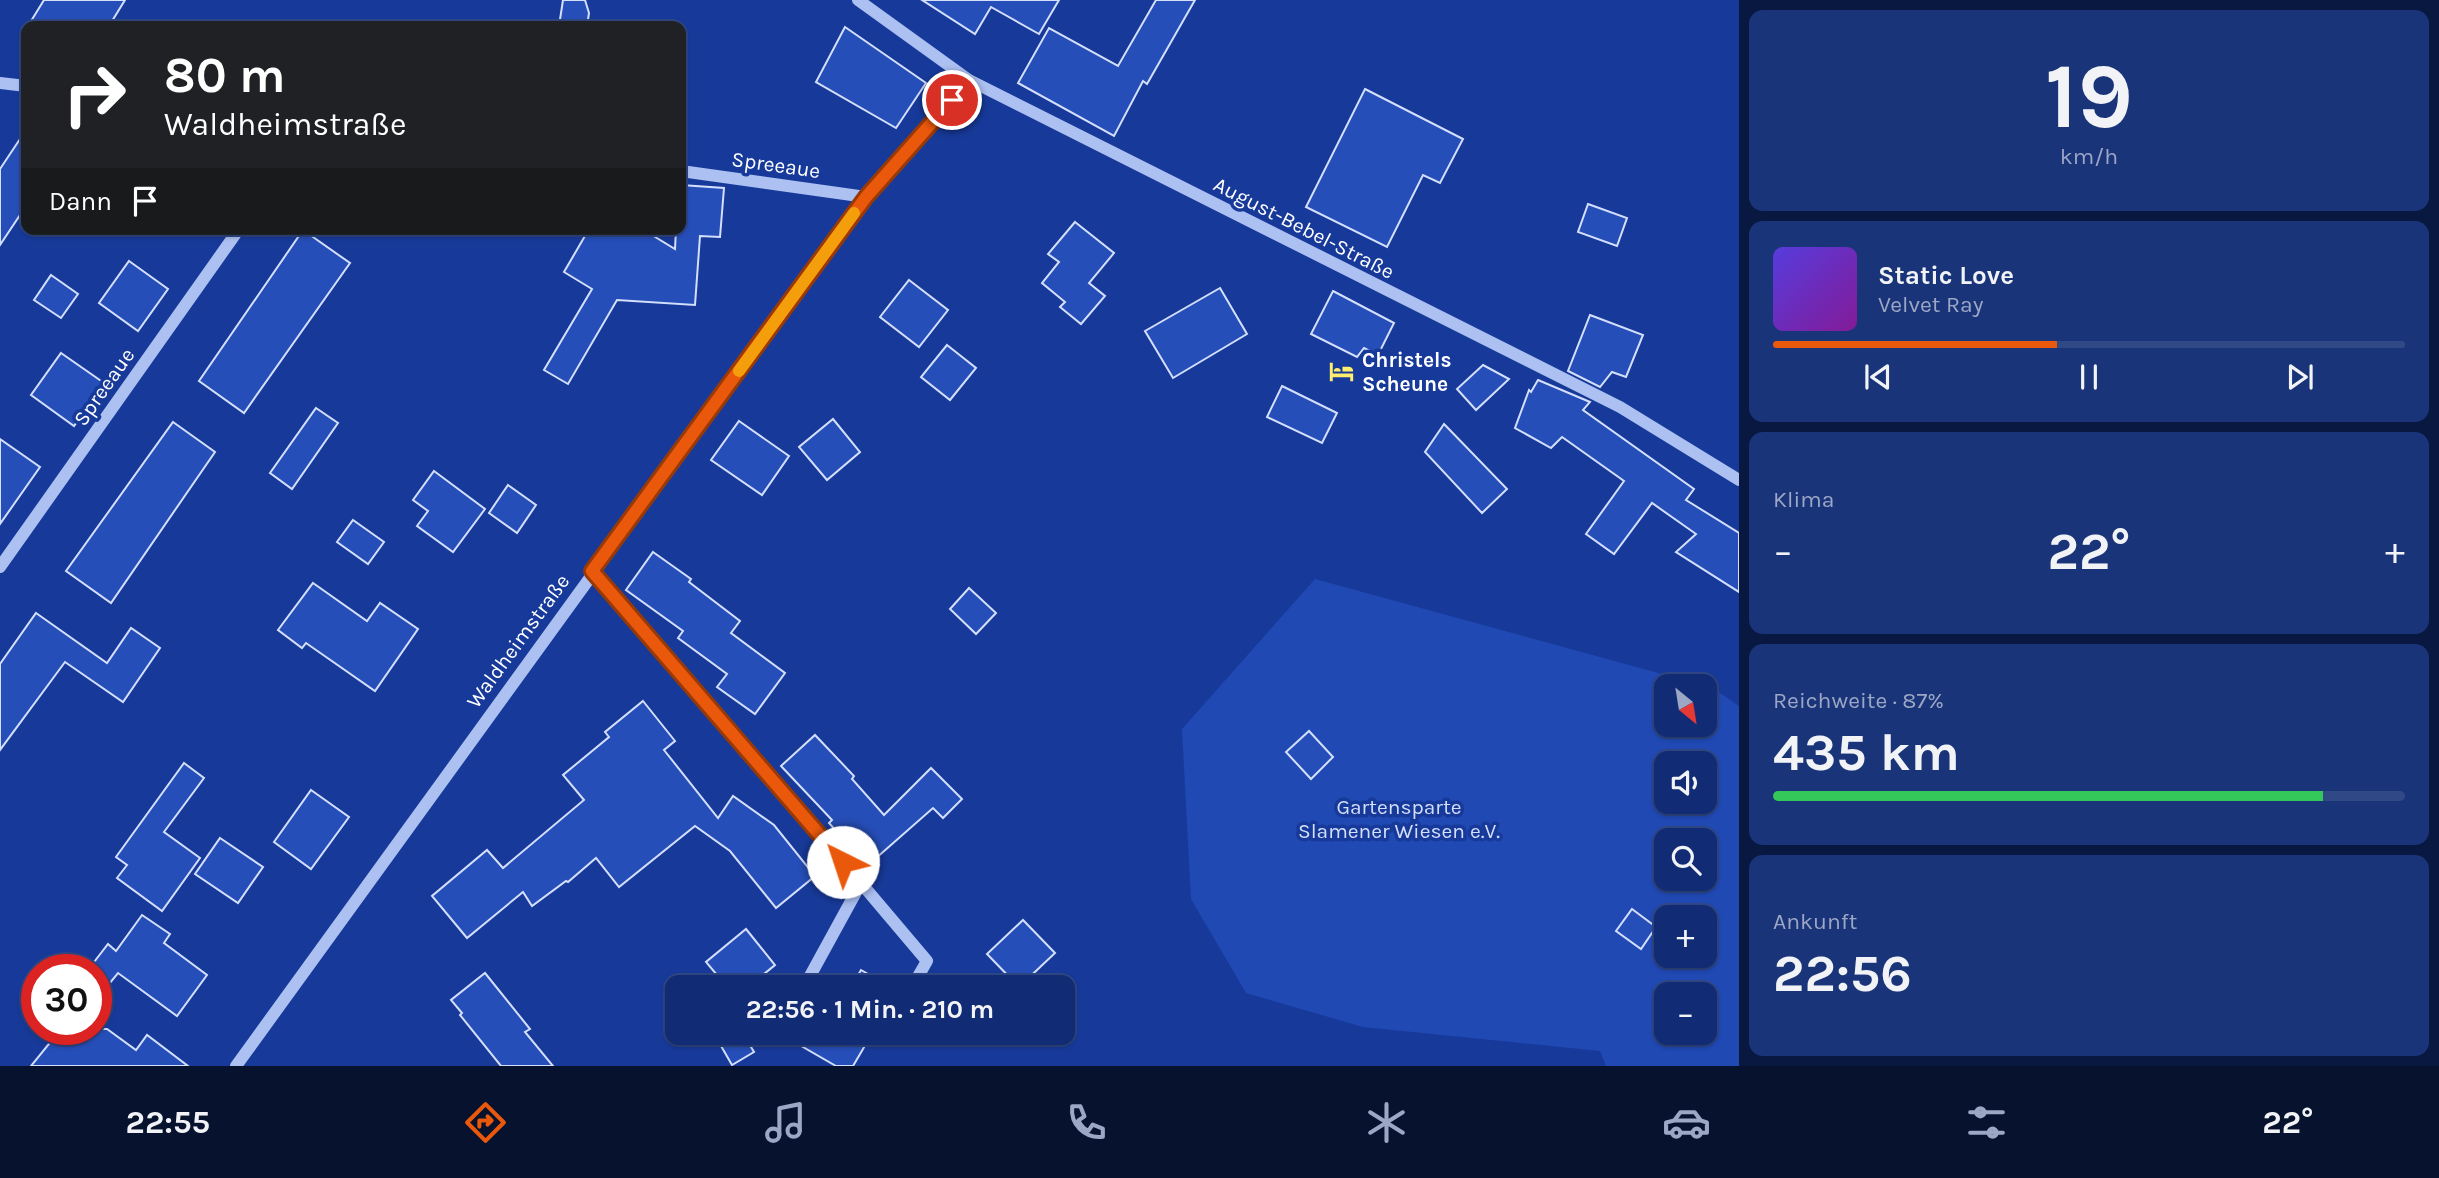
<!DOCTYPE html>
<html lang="de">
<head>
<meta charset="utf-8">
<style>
  :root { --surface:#112c74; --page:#1a3479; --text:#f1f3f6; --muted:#9ca7c5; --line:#304886; --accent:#ea580c }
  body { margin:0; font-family:Karla,sans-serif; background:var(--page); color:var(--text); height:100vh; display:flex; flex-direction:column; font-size:26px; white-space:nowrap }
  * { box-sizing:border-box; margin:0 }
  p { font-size:23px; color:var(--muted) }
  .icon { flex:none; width:38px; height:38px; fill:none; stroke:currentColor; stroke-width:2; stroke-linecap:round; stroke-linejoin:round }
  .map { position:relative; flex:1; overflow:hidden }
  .panel { display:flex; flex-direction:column; gap:10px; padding:10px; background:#091840; width:700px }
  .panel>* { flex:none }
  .top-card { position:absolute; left:21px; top:21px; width:665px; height:214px; border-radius:14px; box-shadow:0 2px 5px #0004,0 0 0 2px var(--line); background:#202124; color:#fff; overflow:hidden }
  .needle { width:46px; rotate:150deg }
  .buttons { position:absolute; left:1654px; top:674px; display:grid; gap:14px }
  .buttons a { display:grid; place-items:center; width:63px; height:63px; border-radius:14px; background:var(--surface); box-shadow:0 2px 5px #0004,0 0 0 2px var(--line); font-size:35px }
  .speed { position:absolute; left:21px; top:954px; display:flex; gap:14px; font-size:35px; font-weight:700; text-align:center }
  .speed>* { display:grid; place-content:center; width:91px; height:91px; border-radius:50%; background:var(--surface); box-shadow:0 2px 5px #0004,0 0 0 2px var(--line); line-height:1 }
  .speed .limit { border:10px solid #d22; background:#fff; color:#111 }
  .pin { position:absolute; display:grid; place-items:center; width:60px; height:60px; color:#fff; margin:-30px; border:4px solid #fff; border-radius:50%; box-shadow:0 2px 7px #0007 }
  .me { position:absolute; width:77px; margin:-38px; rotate:319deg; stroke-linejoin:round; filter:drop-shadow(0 0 5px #0008) }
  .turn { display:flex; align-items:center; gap:24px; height:147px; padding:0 28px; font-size:32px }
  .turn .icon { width:91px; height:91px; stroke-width:2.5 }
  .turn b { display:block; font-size:49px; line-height:60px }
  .then { display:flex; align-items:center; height:66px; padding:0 28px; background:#0003; gap:14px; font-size:26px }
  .big { font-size:52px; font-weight:700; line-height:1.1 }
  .panel .tile { flex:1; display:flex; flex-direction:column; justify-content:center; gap:10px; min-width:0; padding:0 24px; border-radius:14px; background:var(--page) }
  .panel .dial { align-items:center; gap:0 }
  .dial b { font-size:91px; line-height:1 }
  .song { display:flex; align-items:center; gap:21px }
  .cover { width:84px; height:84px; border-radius:10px; background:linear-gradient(135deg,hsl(250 70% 55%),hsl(290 70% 35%)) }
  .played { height:7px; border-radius:4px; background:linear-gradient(90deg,var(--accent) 45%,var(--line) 45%) }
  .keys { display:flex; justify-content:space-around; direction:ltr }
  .heat { display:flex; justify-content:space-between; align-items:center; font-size:38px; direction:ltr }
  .charge { height:10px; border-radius:5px; background:linear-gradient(90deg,#34c759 87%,var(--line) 0) }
  .trip { position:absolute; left:665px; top:975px; width:410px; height:70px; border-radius:14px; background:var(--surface); box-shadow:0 2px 5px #0004,0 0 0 2px var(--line); font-weight:700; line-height:70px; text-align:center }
  .tab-bar { display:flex; height:112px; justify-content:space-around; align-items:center; background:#07122e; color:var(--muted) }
  .tab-bar .icon { width:49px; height:49px }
  .tab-bar .on { color:var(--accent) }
  .tab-bar b { font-size:32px; color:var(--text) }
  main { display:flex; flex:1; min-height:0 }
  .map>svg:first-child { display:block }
  .green { fill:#2049b4; fill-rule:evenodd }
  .building { fill:#264eb8; stroke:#d4dffc; stroke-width:2 }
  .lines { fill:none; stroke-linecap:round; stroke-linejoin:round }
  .minor { stroke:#acc0f2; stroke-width:12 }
  .route-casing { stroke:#983908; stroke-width:18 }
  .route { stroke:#ea580c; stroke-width:12 }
  .slow { stroke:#f59e0b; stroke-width:12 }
  .labels { text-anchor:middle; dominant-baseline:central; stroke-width:7; stroke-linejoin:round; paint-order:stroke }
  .street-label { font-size:21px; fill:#fff; stroke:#173a9a }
  .poi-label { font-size:21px; font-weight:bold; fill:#fff; stroke:#173a9a; text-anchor:start }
  .park-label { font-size:21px; fill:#d4dffc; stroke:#173a9a }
</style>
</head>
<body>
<main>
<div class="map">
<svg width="1739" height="1066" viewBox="0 0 1739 1066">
  <rect width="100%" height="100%" fill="#173a9a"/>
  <path class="green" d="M1315,579L1713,688L1739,706V1066H1606L1600,1051L1363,1027L1246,993L1191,899L1182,729ZM1666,686H1704V724H1666ZM1666,763H1704V802H1666ZM1666,840H1704V878H1666ZM1666,917H1704V956H1666ZM1666,994H1704V1032H1666Z"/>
  <g class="building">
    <path d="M44,0H125L109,26H28Z"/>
    <path d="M563,0H585L589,13L587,26H559Z"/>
    <path d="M922,0H1059L1039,34L991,7L975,34Z"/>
    <path d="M1156,0H1195L1147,84L1143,81L1114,136L1018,83L1049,28L1118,66Z"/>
    <path d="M845,27L926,83L896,128L816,82Z"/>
    <path d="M1365,89L1463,139L1440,183L1423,175L1387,247L1306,207Z"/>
    <path d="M26,130V206L0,245V169Z"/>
    <path d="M681,185L724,188L720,237L700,236L695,305L617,300L568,384L544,370L592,289L564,272L589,229H642L675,249L676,229H681Z"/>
    <path d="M1588,204L1627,218L1617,246L1578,232Z"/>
    <path d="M1075,222L1114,253L1089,283L1105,296L1081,324L1060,307L1065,302L1042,283L1059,262L1048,254Z"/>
    <path d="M303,230L350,263L244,413L199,381Z"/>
    <path d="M129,261L168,289L138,331L99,303Z"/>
    <path d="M51,275L78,294L61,318L34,300Z"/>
    <path d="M909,280L948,310L919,347L880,317Z"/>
    <path d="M1220,288L1247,334L1173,378L1145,331Z"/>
    <path d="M1333,291L1394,323L1378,355L1364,348L1357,357L1311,334Z"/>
    <path d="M1590,315L1643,335L1626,377L1612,372L1600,387L1568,371Z"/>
    <path d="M947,345L976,368L950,400L921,377Z"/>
    <path d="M61,353L104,383L74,426L31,395Z"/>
    <path d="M1483,365L1509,379L1476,410L1457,389Z"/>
    <path d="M1538,380L1590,402L1583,410L1694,489L1686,500L1739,533V592L1676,552L1696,534L1652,503L1614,554L1586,534L1624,481L1562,437L1551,448L1515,428L1529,390L1531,392Z"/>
    <path d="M1282,386L1337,413L1322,443L1267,417Z"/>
    <path d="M316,408L338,423L292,489L270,473Z"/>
    <path d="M833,419L860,452L827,480L799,447Z"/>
    <path d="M739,421L789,456L762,495L711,460Z"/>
    <path d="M173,422L215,452L111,603L66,571Z"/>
    <path d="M1444,424L1507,489L1482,513L1425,452Z"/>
    <path d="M0,439L40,467L0,524Z"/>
    <path d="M434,471L485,509L453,552L417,526L428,511L413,500Z"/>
    <path d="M508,485L536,505L517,533L489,513Z"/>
    <path d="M353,520L384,542L368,564L337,542Z"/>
    <path d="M653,552L691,579L689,582L740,621L731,633L785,673L755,714L717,687L727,674L678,638L683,631L626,590Z"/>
    <path d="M313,583L367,621L380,603L418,629L375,691L306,643L302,648L278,630Z"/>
    <path d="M969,588L996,613L976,634L950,609Z"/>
    <path d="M36,613L107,663L131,628L160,648L123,702L65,662L0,750V664Z"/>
    <path d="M643,701L675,741L664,750L718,818L733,796L774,825L815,876L776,908L730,851L695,826L619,887L596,858L568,882L566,881L532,906L523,892L467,938L432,896L487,850L503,868L584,800L563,775L609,737L605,732Z"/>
    <path d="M1309,731L1333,757L1311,779L1286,752Z"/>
    <path d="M815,735L854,776L852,779L884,815L931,768L962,799L943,818L933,808L867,866L829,823L832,820L781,766Z"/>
    <path d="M184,763L204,778L164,832L200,858L162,911L117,878L127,865L116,857Z"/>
    <path d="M311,790L349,817L311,869L274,842Z"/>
    <path d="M220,838L263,867L238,903L195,874Z"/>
    <path d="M1632,909L1656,927L1641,949L1616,931Z"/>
    <path d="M142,915L170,934L164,943L207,975L177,1016L118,973L96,1000V970L91,966L108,944L116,951Z"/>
    <path d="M1023,920L1055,953L1019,987L987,954Z"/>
    <path d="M746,929L775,965L748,987H727L706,962Z"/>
    <path d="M861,970L891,987H851Z"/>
    <path d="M485,973L530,1029L525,1032L553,1066H501L460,1015L462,1013L451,1000Z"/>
    <path d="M61,1029H107L136,1050L147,1035L188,1066H31Z"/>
    <path d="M713,1032H742L754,1052L732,1065Z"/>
    <path d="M777,1032H873L853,1066H836Z"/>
  </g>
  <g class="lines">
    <g class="minor">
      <path d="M858,0L969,80L1620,407L1739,480"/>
      <path d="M0,83L26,86"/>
      <path d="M681,171L866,197"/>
      <path d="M0,567L239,229"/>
      <path d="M592,571L861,883L804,987"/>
      <path d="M861,883L927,961L912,987"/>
      <path d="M886,1034L887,1032"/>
      <path d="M236,1066L866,197L969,80"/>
    </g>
  </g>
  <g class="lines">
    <defs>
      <path id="route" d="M843,862L592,571L866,197L952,100"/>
    </defs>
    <use href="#route" class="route-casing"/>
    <use href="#route" class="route"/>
    <path class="slow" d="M739,371L854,213"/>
  </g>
  <defs>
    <symbol id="hotel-bare" viewBox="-9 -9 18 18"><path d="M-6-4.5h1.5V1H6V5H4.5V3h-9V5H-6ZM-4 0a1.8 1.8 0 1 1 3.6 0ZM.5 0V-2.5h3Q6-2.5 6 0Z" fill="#ffee6d" stroke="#173a9a" stroke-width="2.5" paint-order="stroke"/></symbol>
  </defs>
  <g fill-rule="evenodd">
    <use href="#hotel-bare" x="1324" y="354" width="35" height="35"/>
  </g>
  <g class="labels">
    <g class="street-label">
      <text transform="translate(776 165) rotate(8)">Spreeaue</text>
      <text transform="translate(1304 228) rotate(27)">August-Bebel-Straße</text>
      <text transform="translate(104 387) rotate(-55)">Spreeaue</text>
      <text transform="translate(518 641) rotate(-54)">Waldheimstraße</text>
    </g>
    <g class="poi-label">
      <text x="1362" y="360">Christels<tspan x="1362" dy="24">Scheune</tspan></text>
    </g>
    <g class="park-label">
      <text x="1399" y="807">Gartensparte<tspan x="1399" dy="24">Slamener Wiesen e.V.</tspan></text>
    </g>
  </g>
</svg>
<div class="buttons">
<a><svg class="needle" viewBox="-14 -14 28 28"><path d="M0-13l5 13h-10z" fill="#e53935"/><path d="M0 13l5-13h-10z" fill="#9ca7c5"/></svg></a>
<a><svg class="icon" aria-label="sound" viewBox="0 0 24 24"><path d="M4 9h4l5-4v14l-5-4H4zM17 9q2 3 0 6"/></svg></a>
<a><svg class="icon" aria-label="search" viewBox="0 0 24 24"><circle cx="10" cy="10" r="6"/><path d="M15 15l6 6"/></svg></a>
<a>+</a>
<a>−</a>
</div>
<div class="speed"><div class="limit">30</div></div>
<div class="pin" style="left:952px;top:100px;background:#d93025"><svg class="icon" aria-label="arrive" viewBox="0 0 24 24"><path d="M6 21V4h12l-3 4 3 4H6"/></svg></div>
<svg class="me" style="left:843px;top:862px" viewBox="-20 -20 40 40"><circle r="19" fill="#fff"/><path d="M0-13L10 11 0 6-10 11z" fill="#ea580c"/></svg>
<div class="trip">22:56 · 1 Min. · 210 m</div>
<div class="top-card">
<div class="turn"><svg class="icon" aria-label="right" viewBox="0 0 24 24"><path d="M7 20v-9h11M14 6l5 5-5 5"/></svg><div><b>80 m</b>Waldheimstraße</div></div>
<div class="then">Dann<svg class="icon" aria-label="arrive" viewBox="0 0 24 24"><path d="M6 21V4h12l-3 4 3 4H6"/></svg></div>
</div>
</div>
<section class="panel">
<div class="tile dial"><b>19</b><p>km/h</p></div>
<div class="tile">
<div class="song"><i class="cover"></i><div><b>Static Love</b><p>Velvet Ray</p></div></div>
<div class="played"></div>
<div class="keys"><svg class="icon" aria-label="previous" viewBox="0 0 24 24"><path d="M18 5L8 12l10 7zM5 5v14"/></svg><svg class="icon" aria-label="pause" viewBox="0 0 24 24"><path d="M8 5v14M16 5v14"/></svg><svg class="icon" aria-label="next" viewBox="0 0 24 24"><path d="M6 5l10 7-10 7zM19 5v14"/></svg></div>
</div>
<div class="tile"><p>Klima</p>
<div class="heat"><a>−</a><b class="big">22°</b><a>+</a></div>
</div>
<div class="tile"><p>Reichweite · 87%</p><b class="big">435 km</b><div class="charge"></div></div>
<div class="tile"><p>Ankunft</p><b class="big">22:56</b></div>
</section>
</main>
<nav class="tab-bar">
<b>22:55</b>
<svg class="icon on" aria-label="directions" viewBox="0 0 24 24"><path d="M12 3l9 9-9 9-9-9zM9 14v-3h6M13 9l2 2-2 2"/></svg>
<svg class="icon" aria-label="music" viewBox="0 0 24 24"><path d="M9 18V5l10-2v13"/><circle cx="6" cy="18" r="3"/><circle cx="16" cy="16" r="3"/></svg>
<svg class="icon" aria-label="phone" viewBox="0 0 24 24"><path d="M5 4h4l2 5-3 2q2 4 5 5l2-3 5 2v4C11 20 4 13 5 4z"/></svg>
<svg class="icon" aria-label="climate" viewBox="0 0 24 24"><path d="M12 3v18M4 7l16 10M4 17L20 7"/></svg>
<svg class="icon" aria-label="car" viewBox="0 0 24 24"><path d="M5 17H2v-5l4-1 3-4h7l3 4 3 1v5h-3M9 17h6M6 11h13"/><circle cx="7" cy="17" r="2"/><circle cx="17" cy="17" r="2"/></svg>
<svg class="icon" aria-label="filters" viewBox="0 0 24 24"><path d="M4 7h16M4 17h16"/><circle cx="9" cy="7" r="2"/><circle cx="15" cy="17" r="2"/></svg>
<b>22°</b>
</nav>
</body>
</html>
